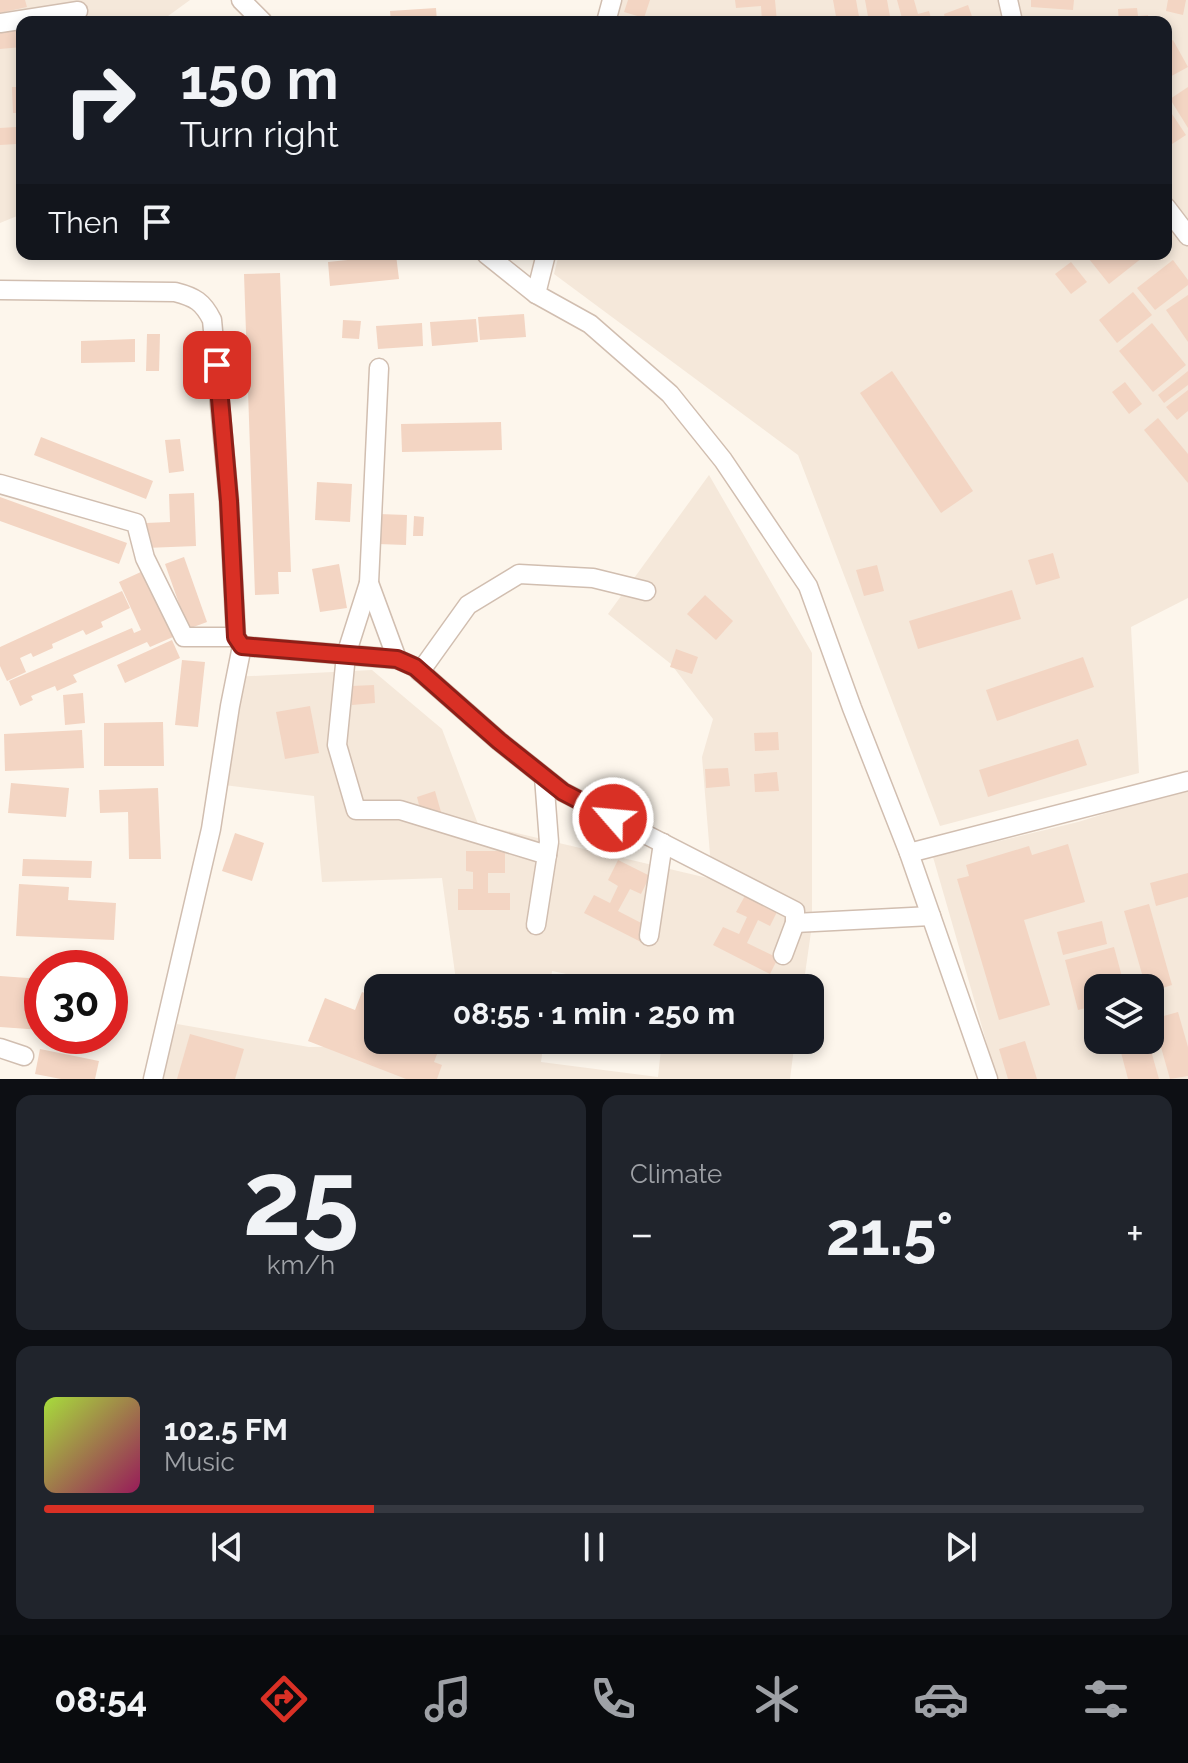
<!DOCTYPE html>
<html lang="en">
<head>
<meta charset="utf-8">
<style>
  :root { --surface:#171b24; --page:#20242c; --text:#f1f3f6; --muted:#9ea1a6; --line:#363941; --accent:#d93025 }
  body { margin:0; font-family:Raleway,sans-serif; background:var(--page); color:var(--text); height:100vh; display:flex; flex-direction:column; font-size:30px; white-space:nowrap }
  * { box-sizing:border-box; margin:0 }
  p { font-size:26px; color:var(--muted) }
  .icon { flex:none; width:44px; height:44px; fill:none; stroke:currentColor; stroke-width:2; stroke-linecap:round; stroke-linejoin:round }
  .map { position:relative; height:1079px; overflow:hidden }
  .details { display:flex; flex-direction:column; gap:16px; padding:16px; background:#0d0f14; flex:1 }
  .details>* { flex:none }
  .top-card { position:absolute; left:16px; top:16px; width:1156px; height:244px; border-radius:16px; box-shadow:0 4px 12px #0003; background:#171b24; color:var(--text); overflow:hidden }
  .tools { position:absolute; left:1084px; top:974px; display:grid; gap:16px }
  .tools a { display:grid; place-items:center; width:80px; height:80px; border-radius:16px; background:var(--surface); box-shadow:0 4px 12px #0003; font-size:40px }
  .speed { position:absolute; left:24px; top:950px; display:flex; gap:16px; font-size:40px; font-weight:700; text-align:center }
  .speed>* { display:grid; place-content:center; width:104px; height:104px; border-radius:50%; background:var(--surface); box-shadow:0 4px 12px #0003; line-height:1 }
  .speed .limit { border:12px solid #d22; background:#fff; color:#111 }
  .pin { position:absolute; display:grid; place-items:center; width:68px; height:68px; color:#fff; margin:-34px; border-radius:16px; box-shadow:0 4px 12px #0006 }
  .me { position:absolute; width:88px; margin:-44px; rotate:297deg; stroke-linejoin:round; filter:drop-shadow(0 0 6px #0008) }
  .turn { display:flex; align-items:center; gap:28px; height:168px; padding:0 32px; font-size:36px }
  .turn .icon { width:104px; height:104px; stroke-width:2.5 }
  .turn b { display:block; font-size:56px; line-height:68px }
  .then { display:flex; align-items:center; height:76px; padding:0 32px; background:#0003; gap:16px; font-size:30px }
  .big { font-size:60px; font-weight:700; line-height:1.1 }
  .details .card { flex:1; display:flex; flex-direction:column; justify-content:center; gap:12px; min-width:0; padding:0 28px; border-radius:16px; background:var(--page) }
  .details .dial { align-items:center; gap:0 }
  .dial b { font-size:104px; line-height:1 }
  .song { display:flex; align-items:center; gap:24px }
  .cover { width:96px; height:96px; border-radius:12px; background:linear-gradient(135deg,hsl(80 70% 55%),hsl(330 70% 35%)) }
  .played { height:8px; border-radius:4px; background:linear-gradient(90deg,var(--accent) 30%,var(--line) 30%) }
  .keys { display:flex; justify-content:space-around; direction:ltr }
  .heat { display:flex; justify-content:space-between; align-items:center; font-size:44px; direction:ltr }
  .details .tiles { flex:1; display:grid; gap:16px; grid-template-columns:1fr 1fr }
  .card:last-child { grid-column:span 2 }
  .trip { position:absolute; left:364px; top:974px; width:460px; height:80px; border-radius:16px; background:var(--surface); box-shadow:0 4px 12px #0003; font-weight:700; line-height:80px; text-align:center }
  .dock { display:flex; height:128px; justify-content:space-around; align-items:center; background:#090b0e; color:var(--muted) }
  .dock .icon { width:56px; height:56px }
  .dock .selected { color:var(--accent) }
  .dock b { font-size:36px; color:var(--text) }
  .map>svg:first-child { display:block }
  .residential { fill:#f5e8da; fill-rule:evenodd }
  .building { fill:#f3d5c3 }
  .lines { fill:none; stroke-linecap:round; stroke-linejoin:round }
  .street-casing { stroke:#d1beb0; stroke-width:21 }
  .street { stroke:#fff; stroke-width:18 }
  .route-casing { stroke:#8d1f18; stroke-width:20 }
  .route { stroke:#d93025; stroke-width:14 }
</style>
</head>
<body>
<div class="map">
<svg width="1188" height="1079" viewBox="0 0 1188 1079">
  <rect width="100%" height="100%" fill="#fdf6ec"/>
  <g class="residential">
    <path d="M0,0H190L168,16V22H22V214L0,223Z"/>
    <path d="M621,0H1188V598L1131,627L1139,773L940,826L798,455L554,274L559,254H1166V22H616Z"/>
    <path d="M709,475L812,653V925L803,988H633L552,971L550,988H457L442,878L322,882L314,796L224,785L233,677L372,670L442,729L478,824L712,879L702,757L713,719L671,664L608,614Z"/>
    <path d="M1188,788V1079H997L933,857L1078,822ZM1098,988H1150V1040H1098Z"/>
    <path d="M177,1024L309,1047L385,1046L408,1040H544L541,1062L658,1077L662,1040H795L790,1079H160Z"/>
  </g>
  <g class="building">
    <path d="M0,0H25L27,7L0,13Z"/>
    <path d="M628,0H650L644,18L624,12Z"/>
    <path d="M735,0H775L777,22H762L761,6L736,8Z"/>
    <path d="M833,0H856L860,22H837Z"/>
    <path d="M865,0H887L891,22H869Z"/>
    <path d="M897,0H914L918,14L929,11L932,22H903Z"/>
    <path d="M1031,0H1074L1073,10L1031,7Z"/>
    <path d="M1168,0H1186L1183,15L1166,11Z"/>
    <path d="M968,5L974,22H946L944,14Z"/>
    <path d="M436,8L437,22H391L390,11Z"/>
    <path d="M1137,8L1138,16L1148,15L1149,22H1119L1118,9Z"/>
    <path d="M22,28V47L0,49V30Z"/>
    <path d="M1173,40L1188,67L1166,79V44Z"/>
    <path d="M12,87H22V113H13Z"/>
    <path d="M1188,87V128L1170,99Z"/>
    <path d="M1166,105L1186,135L1166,148Z"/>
    <path d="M16,127L17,144L0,145V128Z"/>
    <path d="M1085,254H1147L1109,284Z"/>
    <path d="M396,255L399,279L330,286L328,262Z"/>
    <path d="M1173,260L1188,280V285L1155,310L1137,288Z"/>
    <path d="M1071,262L1087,282L1071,294L1055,274Z"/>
    <path d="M280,273L291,572H278L279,594L255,595L244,274Z"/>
    <path d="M1133,292L1152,315L1117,343L1099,320Z"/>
    <path d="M1188,295V342L1166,310Z"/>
    <path d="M524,314L526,337L480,340L478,317Z"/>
    <path d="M476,319L478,342L432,346L430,322Z"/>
    <path d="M343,320L361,321L359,339L342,338Z"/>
    <path d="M422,323L423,346L378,349L376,326Z"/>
    <path d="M1152,323L1186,365L1153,392L1119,351Z"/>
    <path d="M147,334H160L159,371H146Z"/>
    <path d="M135,339V362L81,363V341Z"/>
    <path d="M892,371L973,491L941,513L860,393Z"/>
    <path d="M1188,371V385L1164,403L1158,395Z"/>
    <path d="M1125,382L1142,404L1129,414L1112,392Z"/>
    <path d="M1188,390V411L1177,420L1166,407Z"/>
    <path d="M1158,418L1188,454V483L1144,430Z"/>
    <path d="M501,422L502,450L402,452L401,424Z"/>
    <path d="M41,437L153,481L146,499L34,455Z"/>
    <path d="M180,439L184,471L169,473L165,440Z"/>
    <path d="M317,482L352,484L350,522L315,520Z"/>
    <path d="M194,493L196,546L146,548V523L170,522L169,494Z"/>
    <path d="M0,497L127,543L119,564L0,521Z"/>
    <path d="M379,514L407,515L406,545L378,544Z"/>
    <path d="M414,516L424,517L423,536H413Z"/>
    <path d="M1053,553L1060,578L1036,585L1028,560Z"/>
    <path d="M184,557L207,622L188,629L165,564Z"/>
    <path d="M339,564L347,608L320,612L312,569Z"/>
    <path d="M877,565L884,591L864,596L856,570Z"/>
    <path d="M143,571L173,637L150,647L147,642L73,675L77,682L57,691L55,686L31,696L33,700L20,706L9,681L132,628L134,633L141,630L119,582Z"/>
    <path d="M1012,590L1021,619L918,649L909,621Z"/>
    <path d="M122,591L130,608L101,622L103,627L86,635L83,630L52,644L53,648L33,657L31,653L20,658L26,672L7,681L0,666V647Z"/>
    <path d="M705,595L733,621L716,640L687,614Z"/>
    <path d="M172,640L180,658L125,683L117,665Z"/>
    <path d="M676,649L698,657L692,674L670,667Z"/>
    <path d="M1083,657L1094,687L997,721L986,690Z"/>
    <path d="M182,660L205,662L198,727L175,725Z"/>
    <path d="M374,685L375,703L352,705L351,686Z"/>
    <path d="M83,693L85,723L65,725L63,695Z"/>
    <path d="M310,706L319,753L285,759L276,712Z"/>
    <path d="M163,722L164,766H104V723Z"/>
    <path d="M82,730L84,768L5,771L4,734Z"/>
    <path d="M778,732L779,750L755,751L754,733Z"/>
    <path d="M1078,739L1087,765L988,797L979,770Z"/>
    <path d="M728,768L730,786L706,788L705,769Z"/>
    <path d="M777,772L779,791L755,792L754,774Z"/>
    <path d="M11,783L69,788L66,817L8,813Z"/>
    <path d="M158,788L161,859H129L128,812L100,813L99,790Z"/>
    <path d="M435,791L441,812L422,817L417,797Z"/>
    <path d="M235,833L264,843L252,881L222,871Z"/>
    <path d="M1068,844L1085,902L1024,920L1050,1005L999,1020L957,879L969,876L966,865L1029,846L1032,855Z"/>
    <path d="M466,851H505V873H488V893H510V910H458V889H473V872L466,871Z"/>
    <path d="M23,859L92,861L91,878L22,876Z"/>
    <path d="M618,860L650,876L641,894L630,889L618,911L649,927L641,942L584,913L594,895L610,903L618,886L608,880Z"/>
    <path d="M1188,873V897L1156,906L1150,883Z"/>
    <path d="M19,884L69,887L68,900L116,903L114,940L16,936Z"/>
    <path d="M747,892L779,908L770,926L758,920L747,943L778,958L770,974L713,945L723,927L739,934L747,917L736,912Z"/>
    <path d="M1149,904L1172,985L1150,992V988H1146L1124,911Z"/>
    <path d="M1102,921L1107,944L1063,955L1057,932Z"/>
    <path d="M1114,947L1125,988H1098V1005L1078,1010L1065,960Z"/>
    <path d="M0,976L42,979V1030L0,1027Z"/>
    <path d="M362,992L375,997L369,1012L378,1016V1040L442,1041L434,1062L442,1065L437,1079H406L308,1041L325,998L355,1010Z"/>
    <path d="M1178,1012L1188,1047V1076L1170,1079L1153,1019Z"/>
    <path d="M190,1034L244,1049L235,1079H177Z"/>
    <path d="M1122,1040H1148L1159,1079H1128L1118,1041Z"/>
    <path d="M1025,1041L1037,1079H1008L999,1049Z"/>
    <path d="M40,1049L99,1061L95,1079H61L35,1074Z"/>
  </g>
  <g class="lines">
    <defs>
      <g id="street">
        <path d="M241,0L263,22"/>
        <path d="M1008,0L1013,22"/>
        <path d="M606,22L612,0"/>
        <path d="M0,23L78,11"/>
        <path d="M1166,207L1188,236"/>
        <path d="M486,254L536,294L590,324L670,394L723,460L808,586L852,708L909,853L988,1079"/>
        <path d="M0,290L175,292C195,297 203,302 212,320L229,501L236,637L242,646L230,706L211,829L153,1079"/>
        <path d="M536,294L546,254"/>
        <path d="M379,368L369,583L397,659"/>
        <path d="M0,484L136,523L145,558L184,637H236"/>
        <path d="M369,583L346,655L337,745L356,810H400L547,855"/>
        <path d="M242,646L397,659L415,667L499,741L563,792L795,911V923L783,955"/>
        <path d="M420,672L468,605L519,574L593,578L646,591"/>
        <path d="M909,853L1188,781"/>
        <path d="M795,923L931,916"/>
        <path d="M536,925L549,842L544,777"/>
        <path d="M649,936L663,843"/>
        <path d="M0,1048L24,1056"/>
      </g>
    </defs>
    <use href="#street" class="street-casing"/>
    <use href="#street" class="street"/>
  </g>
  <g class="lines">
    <defs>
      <path id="route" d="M217,365L229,501L236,637L242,646L397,659L415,667L499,741L563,792L613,818"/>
    </defs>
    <use href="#route" class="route-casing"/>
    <use href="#route" class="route"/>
  </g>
</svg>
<div class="tools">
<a><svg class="icon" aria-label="layers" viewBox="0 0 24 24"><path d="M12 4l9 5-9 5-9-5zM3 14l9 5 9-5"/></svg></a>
</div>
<div class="speed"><div class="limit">30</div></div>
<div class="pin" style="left:217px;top:365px;background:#d93025"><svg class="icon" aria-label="arrive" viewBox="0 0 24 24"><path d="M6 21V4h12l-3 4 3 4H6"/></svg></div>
<svg class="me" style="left:613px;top:818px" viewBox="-20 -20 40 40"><circle r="17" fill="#d93025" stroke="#fff" stroke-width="3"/><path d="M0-11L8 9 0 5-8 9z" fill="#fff"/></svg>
<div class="trip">08:55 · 1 min · 250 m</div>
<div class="top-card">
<div class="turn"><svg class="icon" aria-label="right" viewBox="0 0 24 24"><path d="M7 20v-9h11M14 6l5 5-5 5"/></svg><div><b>150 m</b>Turn right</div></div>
<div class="then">Then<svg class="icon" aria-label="arrive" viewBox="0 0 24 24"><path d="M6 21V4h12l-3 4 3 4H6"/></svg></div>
</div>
</div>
<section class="details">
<div class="tiles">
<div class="card dial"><b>25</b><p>km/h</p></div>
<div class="card"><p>Climate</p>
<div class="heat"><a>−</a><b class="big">21.5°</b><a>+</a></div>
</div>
<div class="card">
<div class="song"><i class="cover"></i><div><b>102.5 FM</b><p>Music</p></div></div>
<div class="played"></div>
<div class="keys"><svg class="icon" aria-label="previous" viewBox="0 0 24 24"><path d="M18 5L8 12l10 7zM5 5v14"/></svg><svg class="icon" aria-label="pause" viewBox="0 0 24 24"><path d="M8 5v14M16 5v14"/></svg><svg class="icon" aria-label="next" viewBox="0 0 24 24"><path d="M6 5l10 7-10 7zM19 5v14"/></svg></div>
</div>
</div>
</section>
<nav class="dock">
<b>08:54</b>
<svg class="icon selected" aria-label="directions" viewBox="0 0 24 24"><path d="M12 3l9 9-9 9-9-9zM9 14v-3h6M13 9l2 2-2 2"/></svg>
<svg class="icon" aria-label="music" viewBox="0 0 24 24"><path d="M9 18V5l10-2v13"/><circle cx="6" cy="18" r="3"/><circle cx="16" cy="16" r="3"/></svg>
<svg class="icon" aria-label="phone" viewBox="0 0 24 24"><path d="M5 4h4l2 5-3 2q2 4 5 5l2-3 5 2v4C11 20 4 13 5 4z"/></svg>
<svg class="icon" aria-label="climate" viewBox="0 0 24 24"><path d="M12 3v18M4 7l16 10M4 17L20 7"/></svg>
<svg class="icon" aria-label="car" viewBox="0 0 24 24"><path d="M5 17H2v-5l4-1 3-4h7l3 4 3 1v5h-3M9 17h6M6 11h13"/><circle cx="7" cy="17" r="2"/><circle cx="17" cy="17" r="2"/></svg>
<svg class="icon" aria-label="filters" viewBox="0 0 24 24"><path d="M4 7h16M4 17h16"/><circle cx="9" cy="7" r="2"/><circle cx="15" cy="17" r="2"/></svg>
</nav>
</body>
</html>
